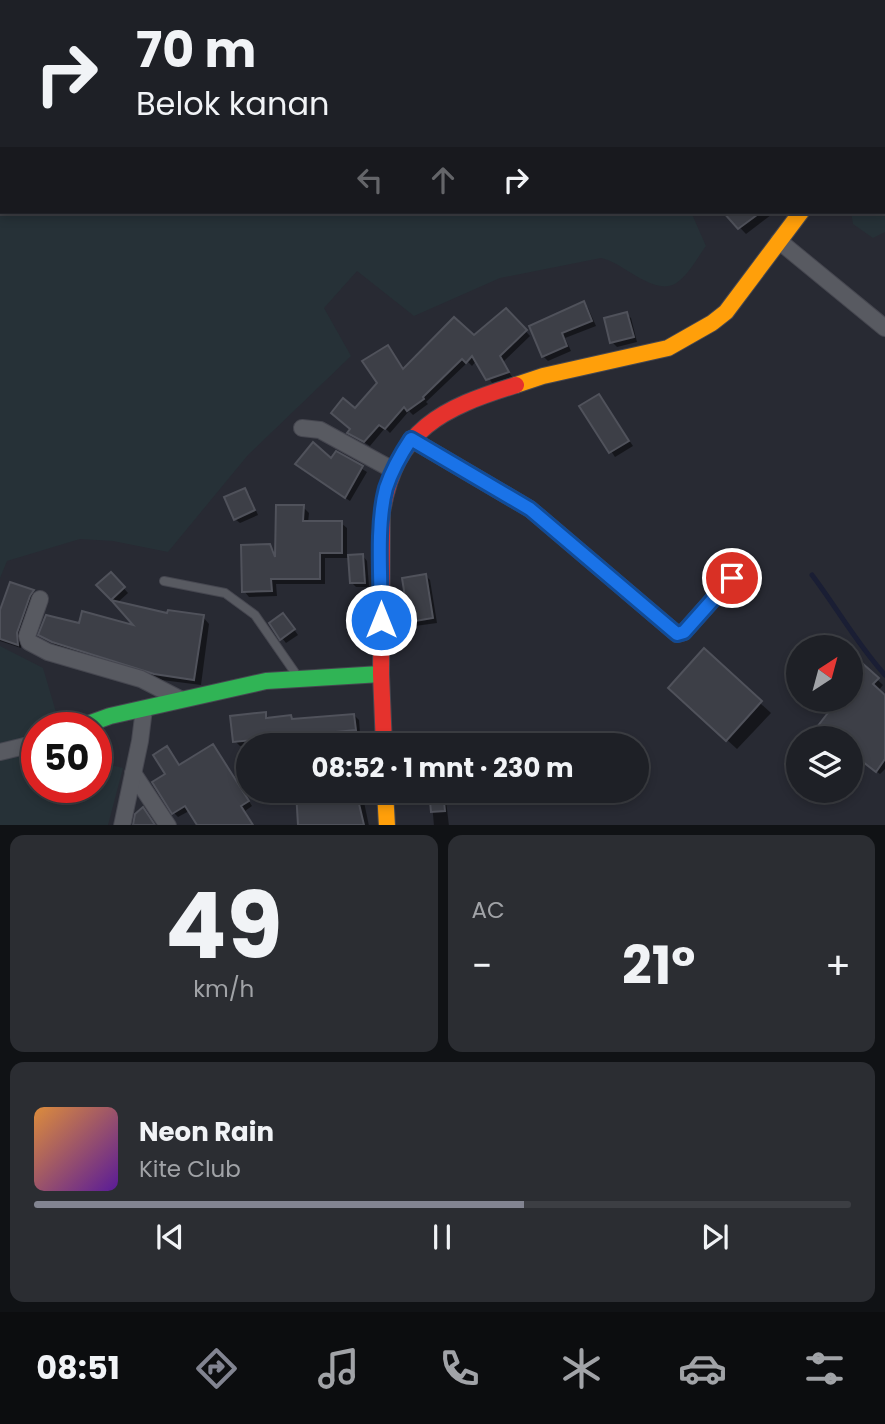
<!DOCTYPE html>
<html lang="id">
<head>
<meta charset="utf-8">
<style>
  :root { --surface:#1e2026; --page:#2b2d32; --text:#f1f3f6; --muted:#a1a3a7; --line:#3c3e43; --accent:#828491 }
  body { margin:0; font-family:Poppins,sans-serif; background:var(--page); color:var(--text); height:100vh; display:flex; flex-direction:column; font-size:26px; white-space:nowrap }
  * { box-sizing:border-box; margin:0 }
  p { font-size:23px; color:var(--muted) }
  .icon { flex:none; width:38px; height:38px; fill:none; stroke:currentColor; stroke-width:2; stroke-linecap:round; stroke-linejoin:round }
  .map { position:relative; height:825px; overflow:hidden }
  .drawer { display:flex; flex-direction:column; gap:10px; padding:10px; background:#101215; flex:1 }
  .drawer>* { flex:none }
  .banner { position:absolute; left:0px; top:0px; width:886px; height:214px; box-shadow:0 4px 10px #0003,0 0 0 2px var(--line); background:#1e2026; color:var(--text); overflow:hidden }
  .needle { width:46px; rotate:36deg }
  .buttons { position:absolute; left:786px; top:635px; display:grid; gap:14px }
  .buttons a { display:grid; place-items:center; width:77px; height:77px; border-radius:50%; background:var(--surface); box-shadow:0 4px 10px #0003,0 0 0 2px var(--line); font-size:35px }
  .speed { position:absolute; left:21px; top:712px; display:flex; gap:14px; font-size:35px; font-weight:700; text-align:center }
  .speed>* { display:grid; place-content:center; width:91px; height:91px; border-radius:50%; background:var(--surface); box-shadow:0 4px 10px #0003,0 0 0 2px var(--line); line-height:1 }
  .speed .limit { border:10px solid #d22; background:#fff; color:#111 }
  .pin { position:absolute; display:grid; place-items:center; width:60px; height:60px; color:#fff; margin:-30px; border:4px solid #fff; border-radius:50%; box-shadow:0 2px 7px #0007 }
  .me { position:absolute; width:77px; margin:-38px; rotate:0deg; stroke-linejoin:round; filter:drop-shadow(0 0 5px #0008) }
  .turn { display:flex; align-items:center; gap:24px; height:147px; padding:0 21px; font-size:32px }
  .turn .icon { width:91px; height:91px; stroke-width:2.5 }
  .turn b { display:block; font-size:49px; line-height:60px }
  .lanes { display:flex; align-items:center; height:66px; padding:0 21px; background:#0003; justify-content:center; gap:35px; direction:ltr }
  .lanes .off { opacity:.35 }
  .big { font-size:52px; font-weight:700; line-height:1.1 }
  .drawer .card { flex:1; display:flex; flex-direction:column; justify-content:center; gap:10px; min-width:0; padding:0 24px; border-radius:14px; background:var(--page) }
  .drawer .dial { align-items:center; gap:0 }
  .dial b { font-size:91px; line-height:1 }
  .song { display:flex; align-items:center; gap:21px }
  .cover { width:84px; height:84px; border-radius:10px; background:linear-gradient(135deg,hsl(30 70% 55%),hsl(270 70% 35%)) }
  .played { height:7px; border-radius:4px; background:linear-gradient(90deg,var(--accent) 60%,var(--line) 60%) }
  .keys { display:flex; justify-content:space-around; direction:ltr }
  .heat { display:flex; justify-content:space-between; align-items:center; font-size:38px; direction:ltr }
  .drawer .tiles { flex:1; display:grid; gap:10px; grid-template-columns:1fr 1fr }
  .card:last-child { grid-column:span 2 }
  .trip { position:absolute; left:236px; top:733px; width:413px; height:70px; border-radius:35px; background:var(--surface); box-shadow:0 4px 10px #0003,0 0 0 2px var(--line); font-weight:700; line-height:70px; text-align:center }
  .menu { display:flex; height:112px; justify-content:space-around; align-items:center; background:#0c0d0f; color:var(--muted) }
  .menu .icon { width:49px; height:49px }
  .menu .selected { color:var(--accent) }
  .menu b { font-size:32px; color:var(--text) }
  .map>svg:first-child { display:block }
  .green { fill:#263137 }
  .shadow { fill:#0007 }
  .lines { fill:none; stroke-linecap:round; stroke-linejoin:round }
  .stream { stroke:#1a1e34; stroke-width:5 }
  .building { fill:#3d3f47; stroke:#50525b; stroke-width:2 }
  .lane-casing { stroke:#464750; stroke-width:10 }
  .street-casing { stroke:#464750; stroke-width:18 }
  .fast-casing { stroke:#464750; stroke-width:18 }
  .slow-casing { stroke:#464750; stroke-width:18 }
  .jam-casing { stroke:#464750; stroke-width:18 }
  .lane { stroke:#585a61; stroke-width:8 }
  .street { stroke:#585a61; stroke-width:16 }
  .fast { stroke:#30b455; stroke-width:16 }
  .slow { stroke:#ff9f0a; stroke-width:16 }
  .jam { stroke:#e5322d; stroke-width:16 }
  .route-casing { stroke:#114b97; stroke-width:18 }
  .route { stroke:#1a73e8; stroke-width:12 }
</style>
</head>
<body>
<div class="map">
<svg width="885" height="826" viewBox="0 0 885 826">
  <rect width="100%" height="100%" fill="#282a33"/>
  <g class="green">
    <path d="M0,0L525,2H2V212H691L706,246C698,257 690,272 679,281C657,300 625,263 601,258L500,278L414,316L357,271L324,308L351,356L248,455L168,552L113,541L80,539L7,561L0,578Z"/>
    <path d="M885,126V232L873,238L853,224L851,212H884Z"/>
    <path d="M0,646L43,668L56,712L66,728H37V788H96V761L123,768L108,825H0Z"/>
  </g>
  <g class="shadow">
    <path d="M725,212H775L746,234Z"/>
    <path d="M584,303L588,308L596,326L565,338L571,351L548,361L543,356Z"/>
    <path d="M506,310L530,336L503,362L512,377L492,383L477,360L472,366L468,362L426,402L428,404L413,415L409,411L390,433L385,428L370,446L349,433L356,411L379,383L392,352L404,370L473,337Z"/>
    <path d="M626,314L631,318L637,342L617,347L612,342Z"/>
    <path d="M599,396L633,446L615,457L582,407Z"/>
    <path d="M336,453L367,472L350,501L302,469L332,460Z"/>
    <path d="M244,490L249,494L258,515L240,523L235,519Z"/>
    <path d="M303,507L309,513L308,523H341L347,528V557L363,556L367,561L369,587H356L352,583L350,558H325V584H276L277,596L249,597L244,591L269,546L277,554Z"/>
    <path d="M111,574L128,593L117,603L169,615L203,617L209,624L201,685L162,680L60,648L40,635L80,625L139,628L99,585Z"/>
    <path d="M426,576L430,580L437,623L415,626L410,621Z"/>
    <path d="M11,584L33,592L37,596L21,638V648L0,641V616Z"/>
    <path d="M287,620L298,635L286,643L271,624Z"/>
    <path d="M862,665L883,685L878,691L885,697V769L880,774L850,752V738H833L826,733L840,700H850Z"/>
    <path d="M681,698L760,703L771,713L737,749Z"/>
    <path d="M265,714L270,719L291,717L294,720L354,715L359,720L360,734L240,746L235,741Z"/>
    <path d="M167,748L180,766L217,751L252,806L245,811L254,826H199L189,811L178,817L174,813L167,774Z"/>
    <path d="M297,791H372L374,801L364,802L369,826H300Z"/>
    <path d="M431,791L445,792L449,826H434Z"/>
  </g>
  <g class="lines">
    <path class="stream" d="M812,575C837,608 857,644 885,675"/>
  </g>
  <g class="building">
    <path d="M723,212H761L738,229Z"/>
    <path d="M584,301L592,321L562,333L567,346L542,357L529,326Z"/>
    <path d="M506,308L527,330L500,356L509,372L486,380L472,356L466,363L462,359L423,397L424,399L407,411L404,407L385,429L379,425L364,442L347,433L350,429L331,413L343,398L355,408L377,383L362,361L388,345L403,369L454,317L474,335Z"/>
    <path d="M627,312L634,337L610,343L604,318Z"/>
    <path d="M599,394L629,441L609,453L579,406Z"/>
    <path d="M313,442L331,458L336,451L363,466L345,498L295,464Z"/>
    <path d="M245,488L255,510L234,520L224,497Z"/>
    <path d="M276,505H304L303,521H342V553H320V579H271L272,591L242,592L241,545L270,544L275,557Z"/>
    <path d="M363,554L365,583H350L348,555Z"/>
    <path d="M111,572L125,587L111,600L96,585Z"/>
    <path d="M426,574L433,618L409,622L402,578Z"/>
    <path d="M10,582L34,590L30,596L17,633L18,645L0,639V610Z"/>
    <path d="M111,600L167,613L168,610L204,615L194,680L154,674L52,642L38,635L46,615L79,623L82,611L133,625Z"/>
    <path d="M283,613L295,629L280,640L269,623Z"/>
    <path d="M704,648L762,701L726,741L668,688Z"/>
    <path d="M862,663L879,678L873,684L885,695V759L876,772L850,752V738H833L817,727L838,700H850V675Z"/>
    <path d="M266,712V718L291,715L292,719L354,714L356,730L233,742L230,716Z"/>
    <path d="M213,744L249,801L241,806L253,825H197L185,806L172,814L152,782L165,774L153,755L167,746L179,765Z"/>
    <path d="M296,791H356L364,825H298Z"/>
    <path d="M429,791H443L445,811L431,812Z"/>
    <path d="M143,807L155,825H133L135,814Z"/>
  </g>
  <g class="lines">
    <defs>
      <path id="lane" d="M164,581L225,593L255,615L298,677"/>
      <g id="street">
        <path d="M779,241L885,328"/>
        <path d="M302,428L320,430L393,470"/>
        <path d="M40,599L27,636L29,642L48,652L141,679L180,699"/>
        <path d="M0,752L37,743"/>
        <path d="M133,773L168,826"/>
        <path d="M122,826L140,741L144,709"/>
      </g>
      <path id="fast" d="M77,728L110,716L266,681L381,674"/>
      <g id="slow">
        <path d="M884,104L885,102"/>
        <path d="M516,385L543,376L668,348L712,323L726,312L801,212"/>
        <path d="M385,791L387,826"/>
      </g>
      <g id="jam">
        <path d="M411,439L530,509L677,634L684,632L732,578"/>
        <path d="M384,746L381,674L382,512C396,429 442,408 516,385"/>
      </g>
    </defs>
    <use href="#lane" class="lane-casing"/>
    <use href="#street" class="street-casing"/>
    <use href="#fast" class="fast-casing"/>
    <use href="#slow" class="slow-casing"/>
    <use href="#jam" class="jam-casing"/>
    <use href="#lane" class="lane"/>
    <use href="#street" class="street"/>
    <use href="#fast" class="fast"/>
    <use href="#slow" class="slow"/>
    <use href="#jam" class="jam"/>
  </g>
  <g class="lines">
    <defs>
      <path id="route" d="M381,620C381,580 376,525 386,488C392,470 401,454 411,439L530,509L677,634L684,632L732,578"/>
    </defs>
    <use href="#route" class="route-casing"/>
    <use href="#route" class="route"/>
  </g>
</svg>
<div class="buttons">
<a><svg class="needle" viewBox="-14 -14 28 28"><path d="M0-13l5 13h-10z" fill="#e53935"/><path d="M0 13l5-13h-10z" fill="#a1a3a7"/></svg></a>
<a><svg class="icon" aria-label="layers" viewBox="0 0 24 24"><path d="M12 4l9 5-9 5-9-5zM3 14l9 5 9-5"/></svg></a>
</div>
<div class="speed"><div class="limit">50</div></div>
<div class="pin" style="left:732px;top:578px;background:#d93025"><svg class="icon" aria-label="arrive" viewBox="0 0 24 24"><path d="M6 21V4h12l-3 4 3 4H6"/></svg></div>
<svg class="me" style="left:381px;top:620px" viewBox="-20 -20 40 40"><circle r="17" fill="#1a73e8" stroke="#fff" stroke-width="3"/><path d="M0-11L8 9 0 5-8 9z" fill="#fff"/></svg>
<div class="trip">08:52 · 1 mnt · 230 m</div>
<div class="banner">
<div class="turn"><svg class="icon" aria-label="right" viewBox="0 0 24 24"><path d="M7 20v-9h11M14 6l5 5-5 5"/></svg><div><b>70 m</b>Belok kanan</div></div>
<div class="lanes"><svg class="icon off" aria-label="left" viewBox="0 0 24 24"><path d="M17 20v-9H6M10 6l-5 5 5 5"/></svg><svg class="icon off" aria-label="ahead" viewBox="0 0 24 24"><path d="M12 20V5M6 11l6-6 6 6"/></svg><svg class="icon" aria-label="right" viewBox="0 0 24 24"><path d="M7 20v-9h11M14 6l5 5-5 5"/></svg></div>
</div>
</div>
<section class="drawer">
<div class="tiles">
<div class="card dial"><b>49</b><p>km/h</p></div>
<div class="card"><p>AC</p>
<div class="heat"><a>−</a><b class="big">21°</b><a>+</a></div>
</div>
<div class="card">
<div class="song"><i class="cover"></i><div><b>Neon Rain</b><p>Kite Club</p></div></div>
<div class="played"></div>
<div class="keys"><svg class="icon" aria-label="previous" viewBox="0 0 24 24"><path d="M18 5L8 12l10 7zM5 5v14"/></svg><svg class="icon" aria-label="pause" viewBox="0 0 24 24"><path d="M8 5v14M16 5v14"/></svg><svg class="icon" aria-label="next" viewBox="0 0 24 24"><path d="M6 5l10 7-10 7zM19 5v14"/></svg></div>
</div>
</div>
</section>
<nav class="menu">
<b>08:51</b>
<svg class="icon selected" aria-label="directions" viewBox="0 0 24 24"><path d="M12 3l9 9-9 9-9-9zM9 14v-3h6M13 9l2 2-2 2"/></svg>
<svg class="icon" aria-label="music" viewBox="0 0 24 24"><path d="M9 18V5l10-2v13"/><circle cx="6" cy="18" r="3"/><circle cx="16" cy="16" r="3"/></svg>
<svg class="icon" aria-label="phone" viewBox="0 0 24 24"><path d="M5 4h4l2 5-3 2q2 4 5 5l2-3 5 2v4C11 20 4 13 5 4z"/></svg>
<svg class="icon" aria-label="climate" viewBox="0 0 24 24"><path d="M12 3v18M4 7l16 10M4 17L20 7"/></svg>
<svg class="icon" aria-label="car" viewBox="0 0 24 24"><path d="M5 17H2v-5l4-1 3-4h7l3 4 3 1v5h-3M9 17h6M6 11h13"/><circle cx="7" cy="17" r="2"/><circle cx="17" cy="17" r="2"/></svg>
<svg class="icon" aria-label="filters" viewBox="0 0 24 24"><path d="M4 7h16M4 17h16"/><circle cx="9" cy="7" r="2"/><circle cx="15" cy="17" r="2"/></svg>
</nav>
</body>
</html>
